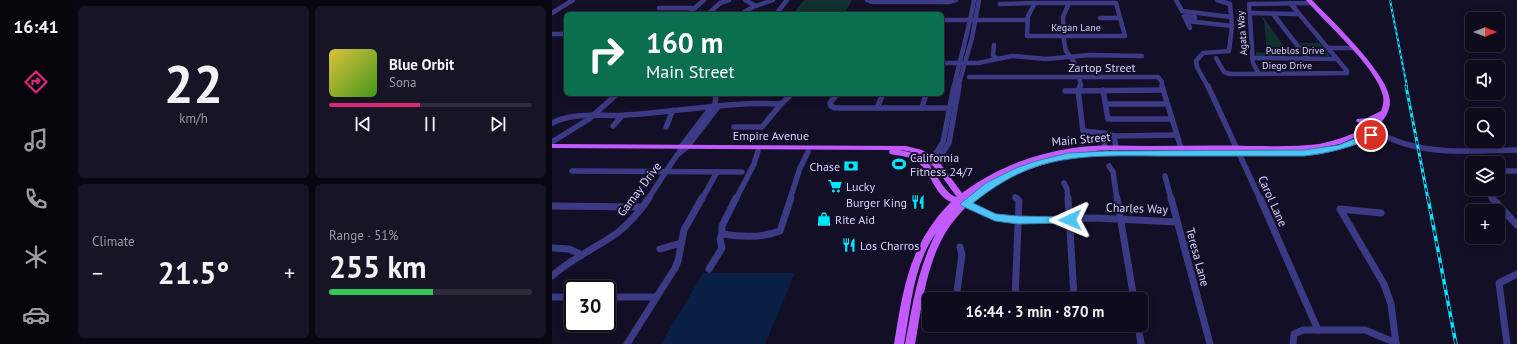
<!DOCTYPE html>
<html lang="en">
<head>
<meta charset="utf-8">
<style>
  :root { --surface:#0e0b1c; --page:#171425; --text:#f1f3f6; --muted:#9b9ba3; --line:#2e2b3b; --accent:#db2777 }
  body { margin:0; font-family:"PT Sans",sans-serif; background:var(--page); color:var(--text); height:100vh; display:flex; flex-direction:column; font-size:15px; white-space:nowrap }
  * { box-sizing:border-box; margin:0 }
  p { font-size:13px; color:var(--muted) }
  .icon { flex:none; width:22px; height:22px; fill:none; stroke:currentColor; stroke-width:2; stroke-linecap:round; stroke-linejoin:round }
  .map { position:relative; flex:1; overflow:hidden }
  .side { display:flex; flex-direction:column; gap:6px; padding:6px; background:#08060f; width:480px }
  .side>* { flex:none }
  .guide { position:absolute; left:12px; top:12px; width:380px; height:84px; border-radius:6px; box-shadow:0 2px 10px #0003,0 0 0 1px var(--line); background:#0b6e4f; color:#fff; overflow:hidden }
  .needle { width:26px; rotate:90deg }
  .controls { position:absolute; left:913px; top:12px; display:grid; gap:8px }
  .controls a { display:grid; place-items:center; width:40px; height:40px; border-radius:6px; background:var(--surface); box-shadow:0 2px 10px #0003,0 0 0 1px var(--line); font-size:20px }
  .speed { position:absolute; left:12px; top:280px; display:flex; gap:8px; font-size:20px; font-weight:700; text-align:center }
  .speed>* { display:grid; place-content:center; width:52px; height:52px; border-radius:50%; background:var(--surface); box-shadow:0 2px 10px #0003,0 0 0 1px var(--line); line-height:1 }
  .speed .limit { border:2px solid #111; border-radius:6px; background:#fff; color:#111 }
  .pin { position:absolute; display:grid; place-items:center; width:34px; height:34px; color:#fff; margin:-17px; border:2px solid #fff; border-radius:50%; box-shadow:0 1px 4px #0007 }
  .me { position:absolute; width:44px; margin:-22px; rotate:269deg; stroke-linejoin:round; filter:drop-shadow(0 0 3px #0008) }
  .turn { display:flex; align-items:center; gap:14px; height:84px; padding:0 16px; font-size:18px }
  .turn .icon { width:52px; height:52px; stroke-width:2.5 }
  .turn b { display:block; font-size:28px; line-height:34px }
  .big { font-size:30px; font-weight:800; line-height:1.1 }
  .side .tile { flex:1; display:flex; flex-direction:column; justify-content:center; gap:6px; min-width:0; padding:0 14px; border-radius:6px; background:var(--page) }
  .side .dial { align-items:center; gap:0 }
  .dial b { font-size:52px; line-height:1 }
  .song { display:flex; align-items:center; gap:12px }
  .cover { width:48px; height:48px; border-radius:6px; background:linear-gradient(135deg,hsl(50 70% 55%),hsl(100 70% 35%)) }
  .played { height:4px; border-radius:2px; background:linear-gradient(90deg,var(--accent) 45%,var(--line) 45%) }
  .keys { display:flex; justify-content:space-around; direction:ltr }
  .heat { display:flex; justify-content:space-between; align-items:center; font-size:22px; direction:ltr }
  .charge { height:6px; border-radius:3px; background:linear-gradient(90deg,#34c759 51%,var(--line) 0) }
  .side .tiles { flex:1; display:grid; gap:6px; grid-template-columns:repeat(2,1fr) }
  .trip { position:absolute; left:370px; top:292px; width:226px; height:40px; border-radius:6px; background:var(--surface); box-shadow:0 2px 10px #0003,0 0 0 1px var(--line); font-weight:800; line-height:40px; text-align:center }
  main { display:flex; flex:1; min-height:0 }
  .dock { display:flex; flex-direction:column; width:72px; justify-content:space-around; align-items:center; background:#06040b; color:var(--muted) }
  .dock .icon { width:28px; height:28px }
  .dock .on { color:var(--accent) }
  .dock b { font-size:18px; color:var(--text) }
  .map>svg:first-child { display:block }
  .green { fill:#12302f }
  .water { fill:#0a1f44 }
  .lines { fill:none; stroke-linecap:round; stroke-linejoin:round }
  .minor-far2 { stroke:#3d3a85; stroke-width:4.5 }
  .minor-far1 { stroke:#3d3a85; stroke-width:5.5 }
  .minor { stroke:#3d3a85; stroke-width:7 }
  .major { fill:#c25bff; fill-rule:evenodd }
  .rail-far2-casing { stroke:#00e5ff; stroke-width:2 }
  .rail-far1-casing { stroke:#00e5ff; stroke-width:3 }
  .rail-casing { stroke:#00e5ff; stroke-width:3.5 }
  .rail-far2 { stroke:#130f26; stroke-width:1; stroke-dasharray:3; stroke-linecap:butt }
  .rail-far1 { stroke:#130f26; stroke-width:1.5; stroke-dasharray:4; stroke-linecap:butt }
  .rail { stroke:#130f26; stroke-width:2; stroke-dasharray:5.5; stroke-linecap:butt }
  .route { fill:#4fc3f7; stroke:#337fa1 }
  .labels { text-anchor:middle; dominant-baseline:central; stroke-width:4; stroke-linejoin:round; paint-order:stroke }
  .far-street-label { font-size:10px; fill:#d9d4ff; stroke:#130f26 }
  .street-label { font-size:12px; fill:#d9d4ff; stroke:#130f26 }
  .poi-label { font-size:12px; fill:#d9d4ff; stroke:#130f26; text-anchor:start }
</style>
</head>
<body>
<main>
<nav class="dock">
<b>16:41</b>
<svg class="icon on" aria-label="directions" viewBox="0 0 24 24"><path d="M12 3l9 9-9 9-9-9zM9 14v-3h6M13 9l2 2-2 2"/></svg>
<svg class="icon" aria-label="music" viewBox="0 0 24 24"><path d="M9 18V5l10-2v13"/><circle cx="6" cy="18" r="3"/><circle cx="16" cy="16" r="3"/></svg>
<svg class="icon" aria-label="phone" viewBox="0 0 24 24"><path d="M5 4h4l2 5-3 2q2 4 5 5l2-3 5 2v4C11 20 4 13 5 4z"/></svg>
<svg class="icon" aria-label="climate" viewBox="0 0 24 24"><path d="M12 3v18M4 7l16 10M4 17L20 7"/></svg>
<svg class="icon" aria-label="car" viewBox="0 0 24 24"><path d="M5 17H2v-5l4-1 3-4h7l3 4 3 1v5h-3M9 17h6M6 11h13"/><circle cx="7" cy="17" r="2"/><circle cx="17" cy="17" r="2"/></svg>
</nav>
<section class="side">
<div class="tiles">
<div class="tile dial"><b>22</b><p>km/h</p></div>
<div class="tile">
<div class="song"><i class="cover"></i><div><b>Blue Orbit</b><p>Sona</p></div></div>
<div class="played"></div>
<div class="keys"><svg class="icon" aria-label="previous" viewBox="0 0 24 24"><path d="M18 5L8 12l10 7zM5 5v14"/></svg><svg class="icon" aria-label="pause" viewBox="0 0 24 24"><path d="M8 5v14M16 5v14"/></svg><svg class="icon" aria-label="next" viewBox="0 0 24 24"><path d="M6 5l10 7-10 7zM19 5v14"/></svg></div>
</div>
<div class="tile"><p>Climate</p>
<div class="heat"><a>−</a><b class="big">21.5°</b><a>+</a></div>
</div>
<div class="tile"><p>Range · 51%</p><b class="big">255 km</b><div class="charge"></div></div>
</div>
</section>
<div class="map">
<svg width="965" height="344" viewBox="0 0 965 344">
  <rect width="100%" height="100%" fill="#130f26"/>
  <g class="green">
    <path d="M252,0H300L292,14H241Z"/>
    <path d="M708,15L712,18L735,51H725L729,57L704,56V52L715,53L712,21Z"/>
    <path d="M748,43H768L778,56H757Z"/>
  </g>
  <path class="water" d="M151,273H243L213,344H109Z"/>
  <g class="lines">
    <g class="minor-far2">
      <path d="M193,0L204,6"/>
      <path d="M315,0L320,2H397L404,0"/>
      <path d="M624,0L630,11L679,17"/>
      <path d="M483,3H564L573,36H475L476,16Z"/>
      <path d="M517,3L511,17L512,41L514,51L522,62L524,68"/>
      <path d="M448,4L483,3"/>
      <path d="M107,8H143"/>
      <path d="M0,13L21,0"/>
      <path d="M698,13L747,14"/>
      <path d="M136,14L152,0"/>
      <path d="M156,14L168,3L177,0"/>
      <path d="M189,14L201,7L221,0"/>
      <path d="M224,14L235,0"/>
      <path d="M721,14L755,58"/>
      <path d="M548,18H568"/>
      <path d="M390,20H476"/>
      <path d="M635,21L680,26"/>
      <path d="M638,28L632,16L643,17L642,22"/>
      <path d="M0,34H14"/>
      <path d="M442,45L441,55L444,58"/>
      <path d="M776,48H800"/>
      <path d="M664,58L672,72L678,74L795,73V71L738,3"/>
      <path d="M700,58L785,59"/>
      <path d="M390,63H426L460,56L494,59L538,55L590,56"/>
      <path d="M707,74L701,63L697,4L759,3"/>
      <path d="M417,77H606L610,82V87"/>
      <path d="M527,77L529,85L528,87"/>
      <path d="M402,87C408,58 417,30 422,0"/>
      <path d="M406,87L420,38L427,0"/>
      <path d="M656,87L645,67L644,61L651,53L677,51L680,26L678,4L665,0"/>
    </g>
    <g class="minor-far1">
      <path d="M528,86L526,90L531,131L551,133L562,136L625,135"/>
      <path d="M610,86L629,148"/>
      <path d="M656,86L708,199"/>
      <path d="M551,90L556,119H619"/>
      <path d="M513,91L610,90"/>
      <path d="M285,94L278,103L279,106L283,108H397"/>
      <path d="M554,104H614"/>
      <path d="M325,108L331,94"/>
      <path d="M370,108L374,94"/>
      <path d="M0,123C24,111 49,117 75,115C127,112 177,101 229,104"/>
      <path d="M61,126L70,116"/>
      <path d="M114,127L121,110"/>
      <path d="M182,127H210L229,104L240,94"/>
      <path d="M820,130C831,135 842,141 854,144C890,155 928,150 965,150"/>
      <path d="M551,133L554,154"/>
      <path d="M562,136L564,148L562,154"/>
      <path d="M0,142L37,119L65,94"/>
      <path d="M128,151L129,147L158,109L163,105"/>
      <path d="M375,160L385,152L391,142L402,86"/>
      <path d="M375,165L388,157L397,143L407,86"/>
      <path d="M557,166L561,172L565,199"/>
      <path d="M20,171L190,172"/>
      <path d="M920,171H915L920,176"/>
      <path d="M946,171H965"/>
      <path d="M613,176L619,199"/>
      <path d="M512,183L515,189L516,199"/>
      <path d="M932,189L941,199"/>
      <path d="M921,194H937"/>
      <path d="M463,197L465,199"/>
      <path d="M96,199L125,155L135,147L165,108L163,105L164,94"/>
      <path d="M150,199L165,172"/>
      <path d="M184,199L202,164L206,151"/>
      <path d="M238,199L248,168L256,152"/>
    </g>
    <g class="minor">
      <path d="M184,198L170,226V234C188,237 210,238 228,231L239,198"/>
      <path d="M516,198L522,296"/>
      <path d="M565,198L582,299"/>
      <path d="M619,198L658,344"/>
      <path d="M708,198L766,330"/>
      <path d="M940,198L965,225"/>
      <path d="M413,204L443,217L466,220L543,218L625,222"/>
      <path d="M0,206L90,207"/>
      <path d="M829,213L788,209L832,284L839,304L844,344"/>
      <path d="M0,248L17,249L28,254"/>
      <path d="M108,249L129,243"/>
      <path d="M157,269L170,248L168,239L170,234"/>
      <path d="M0,276C20,258 44,248 65,233C78,223 88,211 97,198"/>
      <path d="M0,297H21"/>
      <path d="M55,297H104"/>
      <path d="M404,299L410,255L408,247"/>
      <path d="M463,299L467,201L464,198"/>
      <path d="M509,299L522,296H581"/>
      <path d="M586,325L589,344"/>
      <path d="M75,344L123,268L126,261L132,230L150,198"/>
      <path d="M741,344L742,334L751,330H813L844,343"/>
      <path d="M955,344L947,283L965,274"/>
    </g>
    <g class="major">
      <path d="M754,0H760C779,20 837,74 838,101C838,112 832,120 825,127L827,132L826,134C819,137 813,141 806,144C795,148 752,161 743,153C748,149 758,150 765,150C784,148 802,142 819,131V130L788,144L755,150H552L509,155L513,157L512,159C452,174 400,200 380,263C371,289 368,317 363,344H353C361,303 365,271 384,233C361,265 359,307 352,344H342C351,289 357,244 399,202C382,195 380,172 365,162C357,156 348,156 338,154L337,152L338,150L0,148V144L354,146L370,150L385,159L410,193C444,168 480,154 521,148C546,144 572,146 597,146C630,146 664,145 697,146C720,146 744,147 767,144C783,141 814,131 824,119C819,122 810,125 804,121L805,119L815,118L829,111C831,106 832,101 831,96C825,67 774,24 754,0ZM346,150C376,150 389,176 405,197C391,195 383,166 370,158C363,153 355,151 346,150Z"/>
      <path d="M658,152H707L711,154L707,156H658L657,154Z"/>
    </g>
    <defs>
      <path id="rail-far2" d="M838,0L855,87"/>
      <path id="rail-far1" d="M854,86L876,199"/>
      <path id="rail" d="M876,198L904,344"/>
    </defs>
    <use href="#rail-far2" class="rail-far2-casing"/>
    <use href="#rail-far1" class="rail-far1-casing"/>
    <use href="#rail" class="rail-casing"/>
    <use href="#rail-far2" class="rail-far2"/>
    <use href="#rail-far1" class="rail-far1"/>
    <use href="#rail" class="rail"/>
  </g>
  <path class="route" d="M819,132L823,135L822,136C799,148 777,153 752,156C703,156 655,156 606,156C567,156 527,154 489,165C463,173 441,187 421,203L444,214L466,216L521,217L523,220L521,222L518,223L466,224L443,221L410,206L408,204L434,183L464,168L484,161L517,153L554,151L752,150L787,145Z"/>
  <defs>
    <symbol id="stadium-bare" viewBox="-9 -9 18 18"><path d="M0-5a6.5 5 0 1 0 0 10a6.5 5 0 1 0 0-10ZM-3.5-1.8h7v3.6h-7Z" fill="#00e5ff" stroke="#130f26" stroke-width="2.5" paint-order="stroke"/></symbol>
    <symbol id="bank-bare" viewBox="-9 -9 18 18"><path d="M-6-4H6V4H-6ZM0-2.3a2.3 2.3 0 1 0 0 4.6a2.3 2.3 0 1 0 0-4.6Z" fill="#00e5ff" stroke="#130f26" stroke-width="2.5" paint-order="stroke"/></symbol>
    <symbol id="supermarket-bare" viewBox="-9 -9 18 18"><path d="M-6-5.5h2.5l.6 2H6L4.5 2H-2.5L-4.4-4H-6ZM-1.5 3.2a1.3 1.3 0 1 0 .1 0ZM3 3.2a1.3 1.3 0 1 0 .1 0Z" fill="#00e5ff" stroke="#130f26" stroke-width="2.5" paint-order="stroke"/></symbol>
    <symbol id="restaurant-bare" viewBox="-9 -9 18 18"><path d="M-5-6h1v4h1v-4h1v4h1v-4h1v5L-1.5 .5V6h-2V.5L-5-1ZM5-6V6H3V1.5H1.5Q1.5-4 5-6Z" fill="#00e5ff" stroke="#130f26" stroke-width="2.5" paint-order="stroke"/></symbol>
    <symbol id="shop-bare" viewBox="-9 -9 18 18"><path d="M-5-2.5h2.3a2.7 3.5 0 0 1 5.4 0H5L5.5 6h-11ZM-1.5-2.5h3a1.5 2.3 0 0 0-3 0Z" fill="#00e5ff" stroke="#130f26" stroke-width="2.5" paint-order="stroke"/></symbol>
  </defs>
  <g fill-rule="evenodd">
    <use href="#stadium-bare" x="337" y="154" width="20" height="20"/>
    <use href="#bank-bare" x="289" y="156" width="20" height="20"/>
    <use href="#supermarket-bare" x="273" y="176" width="20" height="20"/>
    <use href="#restaurant-bare" x="356" y="192" width="20" height="20"/>
    <use href="#shop-bare" x="262" y="209" width="20" height="20"/>
    <use href="#restaurant-bare" x="287" y="235" width="20" height="20"/>
  </g>
  <g class="labels">
    <g class="far-street-label">
      <text x="524" y="27">Kegan Lane</text>
      <text transform="translate(690 33) rotate(-94)">Agata Way</text>
      <text x="743" y="50">Pueblos Drive</text>
      <text x="735" y="65">Diego Drive</text>
    </g>
    <g class="street-label">
      <text x="550" y="67">Zartop Street</text>
      <text x="219" y="135">Empire Avenue</text>
      <text transform="translate(529 139) rotate(-5)">Main Street</text>
      <text transform="translate(87 189) rotate(-53)">Gamay Drive</text>
      <text transform="translate(721 201) rotate(66)">Carol Lane</text>
      <text transform="translate(585 208) rotate(2)">Charles Way</text>
      <text transform="translate(646 257) rotate(75)">Teresa Lane</text>
    </g>
    <g class="poi-label">
      <text x="358" y="157">California<tspan x="358" dy="14">Fitness 24/7</tspan></text>
      <text x="288" y="166" text-anchor="end">Chase</text>
      <text x="294" y="186">Lucky</text>
      <text x="355" y="202" text-anchor="end">Burger King</text>
      <text x="283" y="219">Rite Aid</text>
      <text x="308" y="245">Los Charros</text>
    </g>
  </g>
</svg>
<div class="controls">
<a><svg class="needle" viewBox="-14 -14 28 28"><path d="M0-13l5 13h-10z" fill="#e53935"/><path d="M0 13l5-13h-10z" fill="#9b9ba3"/></svg></a>
<a><svg class="icon" aria-label="sound" viewBox="0 0 24 24"><path d="M4 9h4l5-4v14l-5-4H4zM17 9q2 3 0 6"/></svg></a>
<a><svg class="icon" aria-label="search" viewBox="0 0 24 24"><circle cx="10" cy="10" r="6"/><path d="M15 15l6 6"/></svg></a>
<a><svg class="icon" aria-label="layers" viewBox="0 0 24 24"><path d="M12 4l9 5-9 5-9-5zM3 14l9 5 9-5"/></svg></a>
<a>+</a>
</div>
<div class="speed"><div class="limit">30</div></div>
<div class="pin" style="left:819px;top:135px;background:#d93025"><svg class="icon" aria-label="arrive" viewBox="0 0 24 24"><path d="M6 21V4h12l-3 4 3 4H6"/></svg></div>
<svg class="me" style="left:518px;top:220px" viewBox="-20 -20 40 40"><path d="M0-17L14 15 0 8-14 15z" fill="#4fc3f7" stroke="#fff" stroke-width="4"/></svg>
<div class="trip">16:44 · 3 min · 870 m</div>
<div class="guide">
<div class="turn"><svg class="icon" aria-label="right" viewBox="0 0 24 24"><path d="M7 20v-9h11M14 6l5 5-5 5"/></svg><div><b>160 m</b>Main Street</div></div>
</div>
</div>
</main>
</body>
</html>
